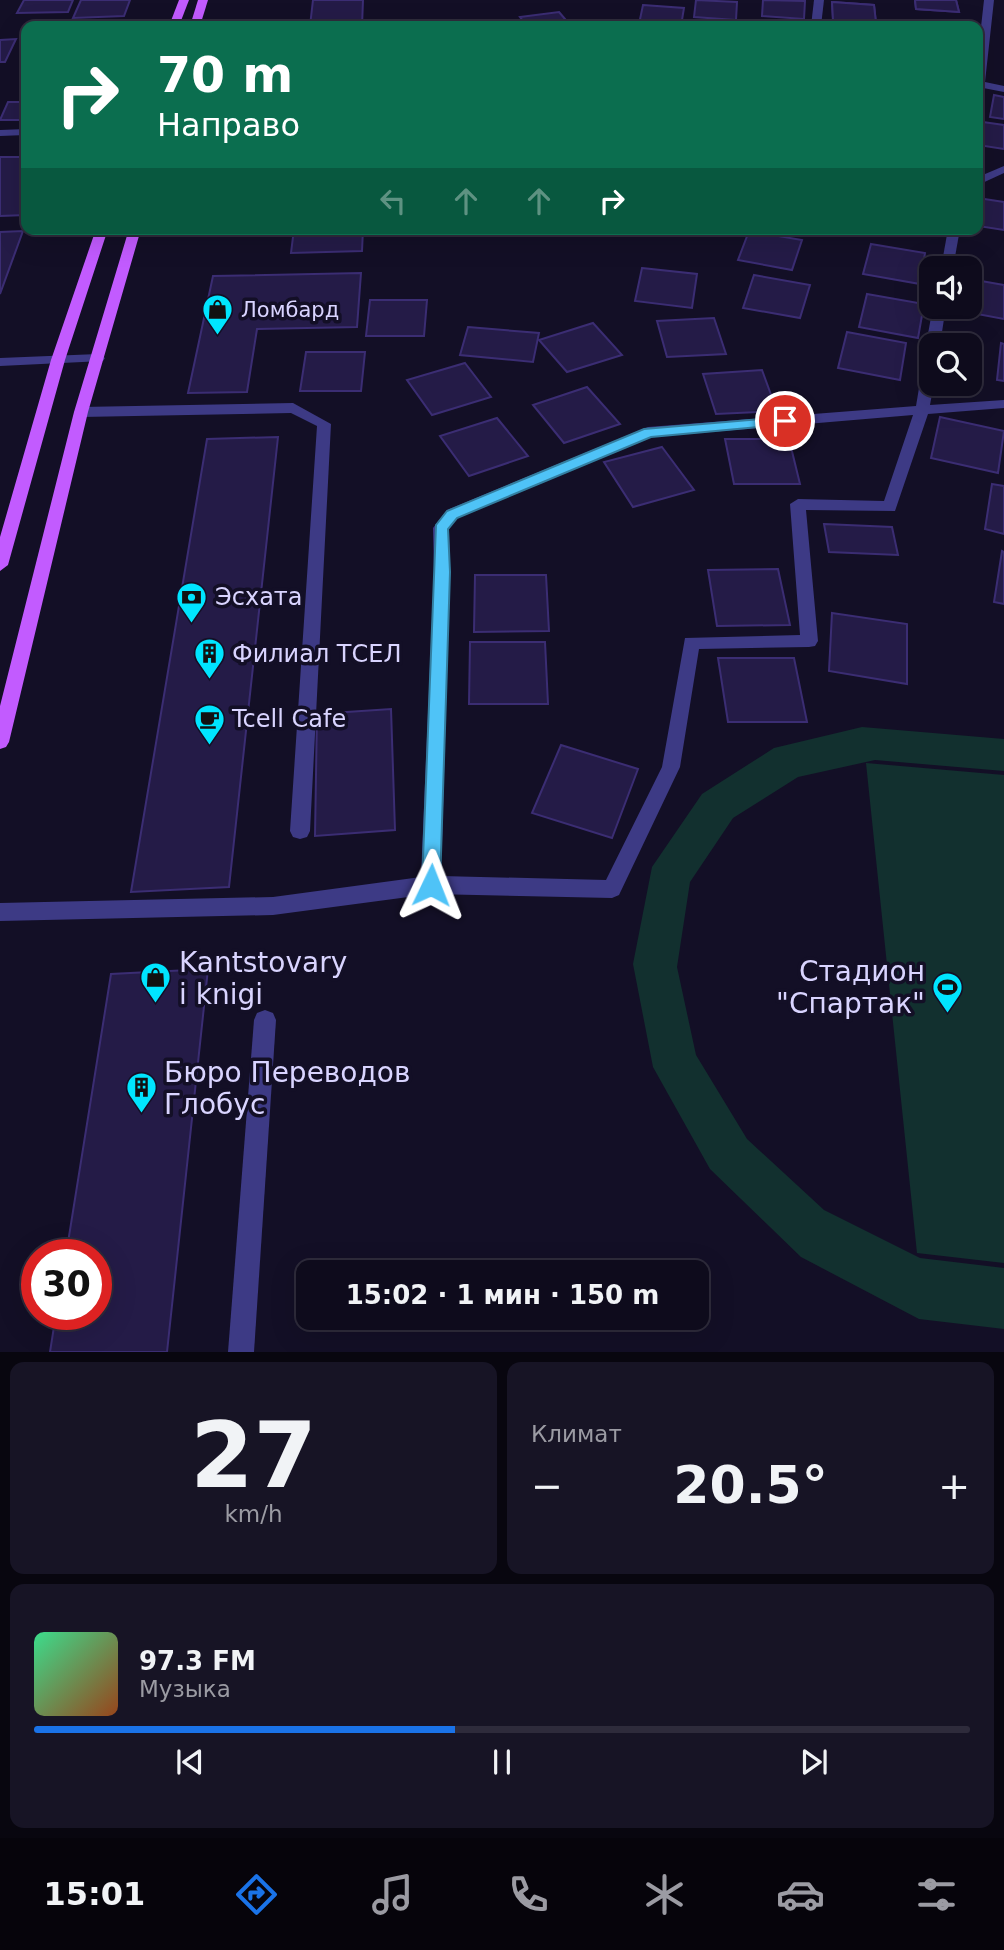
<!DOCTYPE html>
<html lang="ru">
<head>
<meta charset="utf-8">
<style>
  :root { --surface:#0e0b1c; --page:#171425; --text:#f1f3f6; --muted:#9b9ba3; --line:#2e2b3b; --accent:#1a73e8 }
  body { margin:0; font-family:"DejaVu Sans",sans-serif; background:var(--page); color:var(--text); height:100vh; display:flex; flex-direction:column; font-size:26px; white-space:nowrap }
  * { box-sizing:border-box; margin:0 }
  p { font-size:23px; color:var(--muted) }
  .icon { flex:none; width:38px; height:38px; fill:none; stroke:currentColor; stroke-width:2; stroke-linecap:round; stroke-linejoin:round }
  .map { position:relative; height:1352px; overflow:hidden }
  .details { display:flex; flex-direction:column; gap:10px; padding:10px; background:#08060f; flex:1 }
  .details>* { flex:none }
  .guide { position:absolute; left:21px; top:21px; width:962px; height:214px; border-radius:14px; box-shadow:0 7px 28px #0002,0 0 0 2px var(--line); background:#0b6e4f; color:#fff; overflow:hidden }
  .fabs { position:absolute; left:919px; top:256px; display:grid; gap:14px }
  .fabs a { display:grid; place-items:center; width:63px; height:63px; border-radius:14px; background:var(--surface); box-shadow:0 7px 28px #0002,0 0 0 2px var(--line); font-size:35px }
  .speed { position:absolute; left:21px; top:1239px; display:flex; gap:14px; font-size:35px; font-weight:700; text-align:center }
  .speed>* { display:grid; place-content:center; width:91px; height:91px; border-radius:50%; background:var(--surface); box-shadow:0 7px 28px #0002,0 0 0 2px var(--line); line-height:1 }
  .speed .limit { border:10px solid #d22; background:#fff; color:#111 }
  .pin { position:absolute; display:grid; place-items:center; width:60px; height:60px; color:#fff; margin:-30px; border:4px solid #fff; border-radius:50%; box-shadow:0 2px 7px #0007 }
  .me { position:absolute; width:77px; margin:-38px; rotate:2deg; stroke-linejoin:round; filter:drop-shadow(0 0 5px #0008) }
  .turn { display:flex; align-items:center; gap:24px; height:147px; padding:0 21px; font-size:32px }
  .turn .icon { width:91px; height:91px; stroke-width:2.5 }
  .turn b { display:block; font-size:49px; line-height:60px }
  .lanes { display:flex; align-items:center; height:66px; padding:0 21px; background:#0003; justify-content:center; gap:35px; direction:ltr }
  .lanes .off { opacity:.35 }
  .big { font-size:52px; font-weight:600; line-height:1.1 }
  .details .widget { flex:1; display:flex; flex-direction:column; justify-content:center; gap:10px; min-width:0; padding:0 24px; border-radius:14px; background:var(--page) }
  .details .dial { align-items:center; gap:0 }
  .dial b { font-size:91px; line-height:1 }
  .song { display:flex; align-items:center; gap:21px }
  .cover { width:84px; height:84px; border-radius:10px; background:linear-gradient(135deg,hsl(150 70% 55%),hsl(20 70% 35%)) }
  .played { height:7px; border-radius:4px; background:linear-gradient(90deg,var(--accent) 45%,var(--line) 45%) }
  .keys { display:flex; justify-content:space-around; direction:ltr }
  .heat { display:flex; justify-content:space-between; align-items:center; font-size:38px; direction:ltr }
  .details .tiles { flex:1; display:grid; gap:10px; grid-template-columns:1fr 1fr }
  .widget:last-child { grid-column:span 2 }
  .trip { position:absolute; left:296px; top:1260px; width:413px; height:70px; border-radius:14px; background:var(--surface); box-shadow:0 7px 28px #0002,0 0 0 2px var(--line); font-weight:600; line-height:70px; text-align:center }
  .menu { display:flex; height:112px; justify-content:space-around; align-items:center; background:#06040b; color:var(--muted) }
  .menu .icon { width:49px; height:49px }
  .menu .active { color:var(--accent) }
  .menu b { font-size:32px; color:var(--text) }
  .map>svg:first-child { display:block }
  .green { fill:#12302f }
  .building { fill:#241b47; stroke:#3b2d73; stroke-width:2 }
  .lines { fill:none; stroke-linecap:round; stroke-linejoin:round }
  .street { fill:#3d3a85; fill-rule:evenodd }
  .primary { fill:#c25bff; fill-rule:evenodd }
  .route { fill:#4fc3f7; stroke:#337fa1; stroke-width:2 }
  .labels { text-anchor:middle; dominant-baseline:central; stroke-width:7; stroke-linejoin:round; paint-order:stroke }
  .far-poi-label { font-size:21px; fill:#d9d4ff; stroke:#130f26; text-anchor:start }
  .poi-label { font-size:24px; fill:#d9d4ff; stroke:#130f26; text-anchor:start }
  .near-poi-label { font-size:28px; fill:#d9d4ff; stroke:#130f26; text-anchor:start }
</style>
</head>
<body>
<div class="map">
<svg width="1004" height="1352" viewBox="0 0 1004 1352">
  <rect width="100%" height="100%" fill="#130f26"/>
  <g class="green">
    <path d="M862,727L1004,739V771L875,760L798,777L733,818L690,882L677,967L696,1055L747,1139L824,1210L920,1258L1004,1268V1329L919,1319L801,1257L710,1169L653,1067L633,964L652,867L702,794L774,748Z"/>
    <path d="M866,763L1004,775V1263L917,1253Z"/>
  </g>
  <g class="building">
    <path d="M24,0H73L68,12L17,13Z"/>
    <path d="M81,0H130L124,16L73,18Z"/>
    <path d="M313,0H363L362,26H310Z"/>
    <path d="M696,0L737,2L736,20L694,17Z"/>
    <path d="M763,0L805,1L804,19L762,16Z"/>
    <path d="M915,0H956L959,12L916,9Z"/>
    <path d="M915,0H956L959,12L916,9Z"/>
    <path d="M832,2L874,5L876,23L833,20Z"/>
    <path d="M832,2L874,5L876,23L833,20Z"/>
    <path d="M643,5L684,8L681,26L639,24Z"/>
    <path d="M559,12L571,26H527L520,17Z"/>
    <path d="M16,39L5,62H0V40Z"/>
    <path d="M994,95L1004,97V119L990,117Z"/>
    <path d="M8,102H26V120H0Z"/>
    <path d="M983,122L1004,125V149L978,145Z"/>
    <path d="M22,151H26V215L0,216V157H20Z"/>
    <path d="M978,198L1004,202V230L978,226Z"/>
    <path d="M294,229H363L362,251L291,253Z"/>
    <path d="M23,231L0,294V232Z"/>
    <path d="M749,231L802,240L792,270L738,260Z"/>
    <path d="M871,244L925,253L920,284L863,274Z"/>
    <path d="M642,268L697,274L692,308L635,301Z"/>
    <path d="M361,273L357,327L257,329L247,392L188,393L213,276Z"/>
    <path d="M754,275L810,285L800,318L743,308Z"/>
    <path d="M970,279L1004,285V319L956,310L957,306H970Z"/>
    <path d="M867,294L924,304L918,338L859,327Z"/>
    <path d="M370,300H427L424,336H366Z"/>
    <path d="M714,318L726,354L667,357L657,321Z"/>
    <path d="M593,323L622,355L567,372L539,340Z"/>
    <path d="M468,327L539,333L533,362L460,355Z"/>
    <path d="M847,332L906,343L900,380L838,368Z"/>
    <path d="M1001,343L1004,344V381L997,380Z"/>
    <path d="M306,352H365L361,391H300Z"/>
    <path d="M465,363L491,397L432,415L407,380Z"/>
    <path d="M762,370L777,411L716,414L703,374Z"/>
    <path d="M587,387L620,424L564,443L533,405Z"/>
    <path d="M940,417L1004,431L998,473L931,458Z"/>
    <path d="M497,418L528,456L469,476L440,436Z"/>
    <path d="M278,437L229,887L131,892L207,439Z"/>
    <path d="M725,439H789L800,484H734Z"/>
    <path d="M662,447L694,490L633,507L604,462Z"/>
    <path d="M992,484L1004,486V534L985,529Z"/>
    <path d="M824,524L892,527L898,555L829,552Z"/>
    <path d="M1002,551L1004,552V604L994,602Z"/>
    <path d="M778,569L790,625L717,626L708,570Z"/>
    <path d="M475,575H546L549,631L474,632Z"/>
    <path d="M832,613L907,624V684L829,671Z"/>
    <path d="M470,642H545L548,704H469Z"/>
    <path d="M718,658H794L807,722H728Z"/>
    <path d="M391,709L395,830L315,836L317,714Z"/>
    <path d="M561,745L638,769L612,838L532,813Z"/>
    <path d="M208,969L167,1352H50L56,1314H96V1255H66L111,974Z"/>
  </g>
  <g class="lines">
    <g class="street">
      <path d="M814,0H824L821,26H811Z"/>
      <path d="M984,0H994L985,82L1004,86V92L978,87V54Z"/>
      <path d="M26,129V135L0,136V130Z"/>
      <path d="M1004,166V173L978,185V177Z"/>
      <path d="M948,229H960L953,268H941Z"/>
      <path d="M933,306H946L940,345H931V349L926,345Z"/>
      <path d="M98,354L105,358L103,361L0,366V358Z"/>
      <path d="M931,354V383H934L930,405L1004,400V408L928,414L895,511L806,510L818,641L815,646L809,647L699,649L680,767L619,895L612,898L431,894L273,915L0,921V903L273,897L421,877L434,572L433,528L447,510L648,427L916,406L924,358ZM913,415L884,501L798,499L790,504L800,635L685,638L662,767L606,880L441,876L450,572L449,529L457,518L650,437Z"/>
      <path d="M293,403L331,424L310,831L307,837L300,839L293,837L290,831L317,426L291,413L81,417L74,412L81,407Z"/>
      <path d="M265,1010L273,1013L276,1020L254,1352H228L254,1020L257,1013Z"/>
    </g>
    <g class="primary">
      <path d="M179,0H189L179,26H169Z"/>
      <path d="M198,0H208L200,26H190Z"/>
      <path d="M96,229H108L65,360L8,565L0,571V537L51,360Z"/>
      <path d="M129,229H141L88,412L9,742L6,747L0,749V706L74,412Z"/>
    </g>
  </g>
  <path class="route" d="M785,417L790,418V424L651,437L457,518L448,529L450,572L440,885L438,891L431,893L425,891L422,885L436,525L447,511L644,429Z"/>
  <defs>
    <symbol id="shop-pin" viewBox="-11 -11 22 30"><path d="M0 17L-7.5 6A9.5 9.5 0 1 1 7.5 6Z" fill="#00e5ff" stroke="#130f26"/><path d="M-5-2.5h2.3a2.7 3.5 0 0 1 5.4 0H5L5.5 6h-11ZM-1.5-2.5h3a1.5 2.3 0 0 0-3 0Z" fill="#111"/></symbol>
    <symbol id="bank-pin" viewBox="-11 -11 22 30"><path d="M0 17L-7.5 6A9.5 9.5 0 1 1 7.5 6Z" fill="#00e5ff" stroke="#130f26"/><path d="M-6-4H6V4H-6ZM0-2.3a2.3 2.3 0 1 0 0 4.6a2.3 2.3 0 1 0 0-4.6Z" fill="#111"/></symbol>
    <symbol id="building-pin" viewBox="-11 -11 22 30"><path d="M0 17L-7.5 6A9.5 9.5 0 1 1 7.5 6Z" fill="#00e5ff" stroke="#130f26"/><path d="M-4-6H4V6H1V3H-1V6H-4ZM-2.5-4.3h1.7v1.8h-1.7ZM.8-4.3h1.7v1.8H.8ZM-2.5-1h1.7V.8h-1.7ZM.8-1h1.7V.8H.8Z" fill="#111"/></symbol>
    <symbol id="cafe-pin" viewBox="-11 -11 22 30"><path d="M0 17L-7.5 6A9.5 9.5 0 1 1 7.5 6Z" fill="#00e5ff" stroke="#130f26"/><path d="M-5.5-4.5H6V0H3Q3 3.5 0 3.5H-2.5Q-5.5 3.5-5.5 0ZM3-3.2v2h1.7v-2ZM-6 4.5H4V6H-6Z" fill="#111"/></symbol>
    <symbol id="stadium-pin" viewBox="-11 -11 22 30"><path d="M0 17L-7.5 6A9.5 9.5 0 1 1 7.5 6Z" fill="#00e5ff" stroke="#130f26"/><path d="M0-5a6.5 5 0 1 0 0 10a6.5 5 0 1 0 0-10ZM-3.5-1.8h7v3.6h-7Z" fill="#111"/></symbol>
  </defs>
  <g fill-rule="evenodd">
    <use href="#shop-pin" x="200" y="292" width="35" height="47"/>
    <use href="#bank-pin" x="174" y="580" width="35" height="47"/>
    <use href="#building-pin" x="192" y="636" width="35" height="47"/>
    <use href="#cafe-pin" x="192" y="702" width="35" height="47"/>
    <use href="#shop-pin" x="138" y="960" width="35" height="47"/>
    <use href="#stadium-pin" x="930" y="970" width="35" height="47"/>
    <use href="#building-pin" x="124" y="1070" width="35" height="47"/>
  </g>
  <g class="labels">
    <g class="far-poi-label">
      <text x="241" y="310">Ломбард</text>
    </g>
    <g class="poi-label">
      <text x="215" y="597">Эсхата</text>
      <text x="232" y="654">Филиал ТСЕЛ</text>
      <text x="232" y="719">Tcell Cafe</text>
    </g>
    <g class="near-poi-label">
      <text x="179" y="962">Kantstovary<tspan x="179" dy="32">i knigi</tspan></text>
      <text x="925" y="971" text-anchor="end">Стадион<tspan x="925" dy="32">"Спартак"</tspan></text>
      <text x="164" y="1072">Бюро Переводов<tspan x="164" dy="32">Глобус</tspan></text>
    </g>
  </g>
</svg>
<div class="fabs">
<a><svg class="icon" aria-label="sound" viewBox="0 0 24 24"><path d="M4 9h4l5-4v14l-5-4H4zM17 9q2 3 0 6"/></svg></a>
<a><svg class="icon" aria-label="search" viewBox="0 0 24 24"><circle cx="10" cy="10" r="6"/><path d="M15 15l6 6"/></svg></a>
</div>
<div class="speed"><div class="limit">30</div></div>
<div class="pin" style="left:785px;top:421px;background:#d93025"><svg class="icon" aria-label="arrive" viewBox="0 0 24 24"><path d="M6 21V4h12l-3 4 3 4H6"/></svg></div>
<svg class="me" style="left:431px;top:885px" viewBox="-20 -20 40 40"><path d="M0-17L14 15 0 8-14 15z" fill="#4fc3f7" stroke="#fff" stroke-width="4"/></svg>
<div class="trip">15:02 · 1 мин · 150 m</div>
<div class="guide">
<div class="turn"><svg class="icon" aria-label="right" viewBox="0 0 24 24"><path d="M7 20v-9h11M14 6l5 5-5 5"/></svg><div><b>70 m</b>Направо</div></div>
<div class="lanes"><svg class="icon off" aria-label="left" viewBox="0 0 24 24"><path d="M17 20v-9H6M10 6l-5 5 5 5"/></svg><svg class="icon off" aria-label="ahead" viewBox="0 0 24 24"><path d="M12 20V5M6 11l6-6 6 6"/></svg><svg class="icon off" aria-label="ahead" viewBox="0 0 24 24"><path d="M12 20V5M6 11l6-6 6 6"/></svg><svg class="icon" aria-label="right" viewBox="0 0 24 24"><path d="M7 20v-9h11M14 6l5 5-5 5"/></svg></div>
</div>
</div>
<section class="details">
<div class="tiles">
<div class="widget dial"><b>27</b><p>km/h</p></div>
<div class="widget"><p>Климат</p>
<div class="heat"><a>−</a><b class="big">20.5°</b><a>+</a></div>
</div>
<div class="widget">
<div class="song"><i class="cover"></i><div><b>97.3 FM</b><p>Музыка</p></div></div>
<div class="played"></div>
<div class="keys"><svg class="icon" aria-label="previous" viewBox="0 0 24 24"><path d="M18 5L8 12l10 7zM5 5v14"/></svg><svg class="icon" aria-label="pause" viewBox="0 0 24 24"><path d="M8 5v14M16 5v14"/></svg><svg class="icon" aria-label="next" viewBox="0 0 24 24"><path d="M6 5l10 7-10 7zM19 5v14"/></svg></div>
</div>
</div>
</section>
<nav class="menu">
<b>15:01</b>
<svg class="icon active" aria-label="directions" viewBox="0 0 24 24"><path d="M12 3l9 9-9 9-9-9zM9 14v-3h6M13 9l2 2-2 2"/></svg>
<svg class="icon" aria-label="music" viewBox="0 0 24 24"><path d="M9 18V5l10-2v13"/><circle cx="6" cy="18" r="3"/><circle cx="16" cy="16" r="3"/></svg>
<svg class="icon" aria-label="phone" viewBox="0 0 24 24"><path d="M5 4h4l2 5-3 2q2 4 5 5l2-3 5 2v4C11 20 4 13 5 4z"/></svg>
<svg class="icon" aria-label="climate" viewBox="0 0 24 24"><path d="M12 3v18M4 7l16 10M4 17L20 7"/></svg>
<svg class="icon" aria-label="car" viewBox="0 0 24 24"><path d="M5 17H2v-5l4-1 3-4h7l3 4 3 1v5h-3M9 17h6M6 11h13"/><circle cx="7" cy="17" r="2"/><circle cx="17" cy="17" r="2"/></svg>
<svg class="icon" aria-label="filters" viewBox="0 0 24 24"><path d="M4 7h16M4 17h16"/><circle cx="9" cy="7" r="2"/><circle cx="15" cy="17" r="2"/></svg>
</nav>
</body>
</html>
